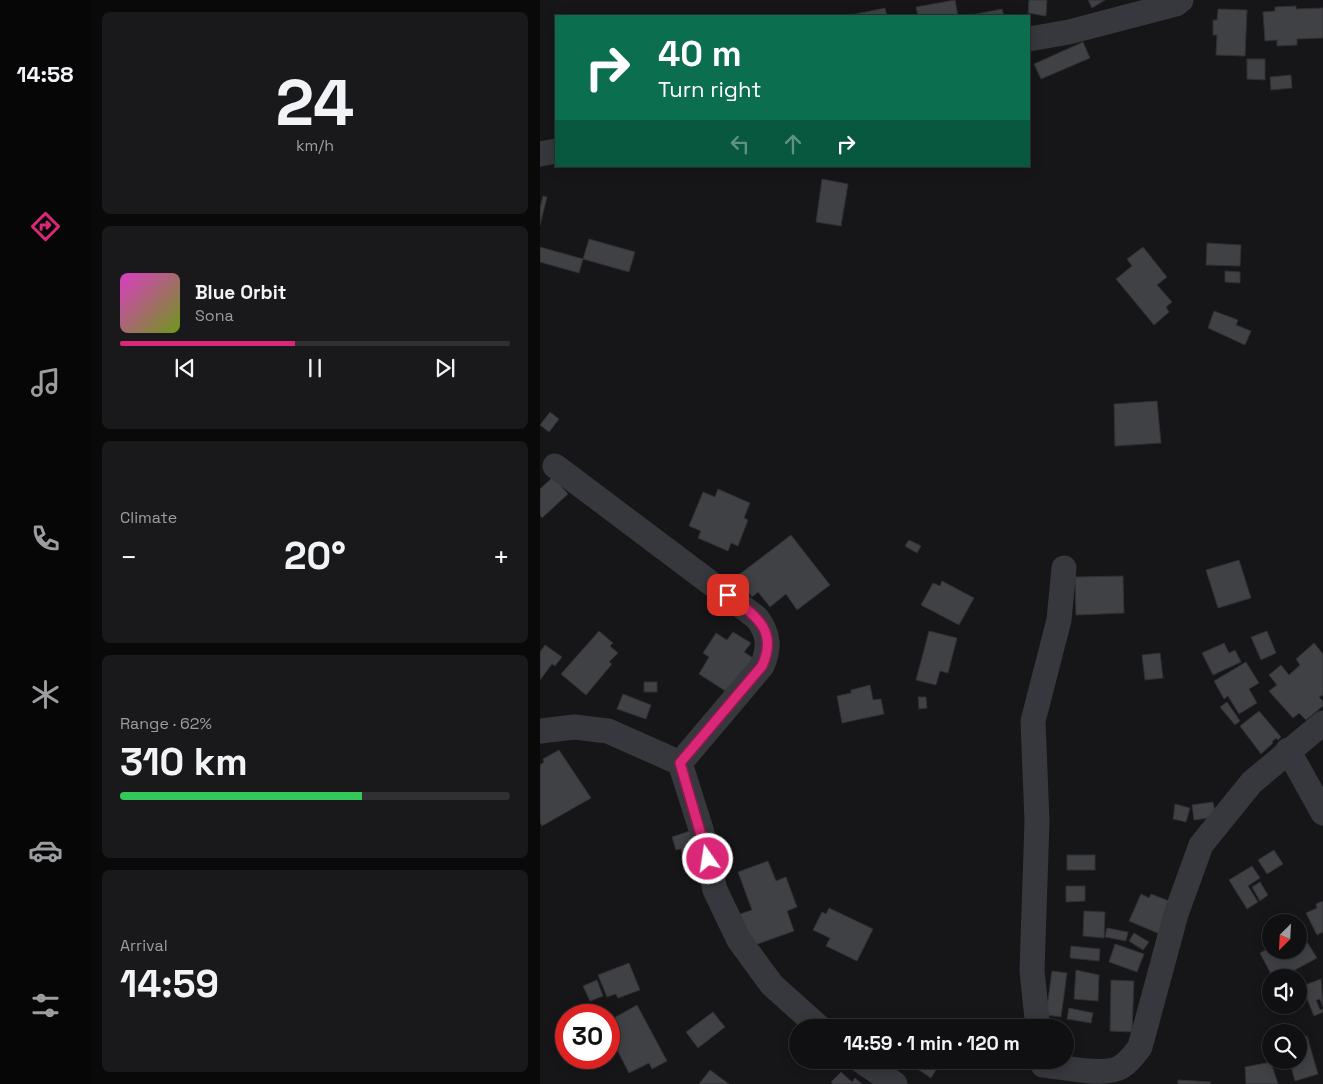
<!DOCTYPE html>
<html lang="en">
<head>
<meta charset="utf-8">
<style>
  :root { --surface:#101012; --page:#19191b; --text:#f1f3f6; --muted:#9c9d9f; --line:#303032; --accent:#db2777 }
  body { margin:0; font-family:"Space Grotesk",sans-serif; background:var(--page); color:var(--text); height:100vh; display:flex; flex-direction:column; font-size:19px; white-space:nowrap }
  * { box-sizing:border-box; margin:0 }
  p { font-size:16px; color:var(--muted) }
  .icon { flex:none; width:28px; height:28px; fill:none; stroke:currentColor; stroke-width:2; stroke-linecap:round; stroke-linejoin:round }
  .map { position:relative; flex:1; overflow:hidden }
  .panel { display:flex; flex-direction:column; gap:12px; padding:12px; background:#09090a; width:450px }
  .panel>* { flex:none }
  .hud { position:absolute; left:15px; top:15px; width:475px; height:152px; border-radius:0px; box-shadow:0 2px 12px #0003,0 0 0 1px var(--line); background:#0b6e4f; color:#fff; overflow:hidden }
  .needle { width:32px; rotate:204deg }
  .tools { position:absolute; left:722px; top:914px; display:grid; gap:10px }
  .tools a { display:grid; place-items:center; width:45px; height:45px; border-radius:50%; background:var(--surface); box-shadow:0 2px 12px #0003,0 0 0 1px var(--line); font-size:25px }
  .speed { position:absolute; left:15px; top:1004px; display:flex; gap:10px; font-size:25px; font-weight:700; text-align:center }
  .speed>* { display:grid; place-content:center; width:65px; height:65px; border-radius:50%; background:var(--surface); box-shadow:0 2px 12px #0003,0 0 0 1px var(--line); line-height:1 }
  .speed .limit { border:8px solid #d22; background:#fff; color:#111 }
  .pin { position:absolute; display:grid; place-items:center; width:42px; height:42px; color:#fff; margin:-21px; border-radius:10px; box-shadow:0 2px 8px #0006 }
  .me { position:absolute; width:55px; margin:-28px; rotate:347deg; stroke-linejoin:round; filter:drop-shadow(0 0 4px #0008) }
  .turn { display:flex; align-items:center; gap:18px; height:105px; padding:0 20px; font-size:22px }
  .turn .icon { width:65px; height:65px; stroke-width:2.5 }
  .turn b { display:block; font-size:35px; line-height:42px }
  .lanes { display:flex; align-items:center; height:48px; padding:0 20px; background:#0003; justify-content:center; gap:25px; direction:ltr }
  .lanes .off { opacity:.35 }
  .big { font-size:38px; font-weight:700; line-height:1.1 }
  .panel .widget { flex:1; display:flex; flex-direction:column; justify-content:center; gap:8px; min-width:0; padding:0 18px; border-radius:8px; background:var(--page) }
  .panel .dial { align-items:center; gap:0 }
  .dial b { font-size:65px; line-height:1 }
  .song { display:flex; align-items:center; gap:15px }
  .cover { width:60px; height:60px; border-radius:8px; background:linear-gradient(135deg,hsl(310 70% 55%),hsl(80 70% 35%)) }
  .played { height:5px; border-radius:2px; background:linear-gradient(90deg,var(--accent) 45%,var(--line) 45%) }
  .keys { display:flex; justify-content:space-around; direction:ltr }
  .heat { display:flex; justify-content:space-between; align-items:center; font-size:28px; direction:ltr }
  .charge { height:8px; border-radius:4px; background:linear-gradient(90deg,#34c759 62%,var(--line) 0) }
  .trip { position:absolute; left:249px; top:1019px; width:285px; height:50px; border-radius:25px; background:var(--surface); box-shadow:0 2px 12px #0003,0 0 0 1px var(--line); font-weight:700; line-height:50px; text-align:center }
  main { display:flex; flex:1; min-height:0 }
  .menu { display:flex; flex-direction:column; width:90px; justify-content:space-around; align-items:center; background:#060607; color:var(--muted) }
  .menu .icon { width:35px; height:35px }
  .menu .selected { color:var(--accent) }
  .menu b { font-size:22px; color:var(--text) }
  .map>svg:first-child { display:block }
  .building { fill:#404145; stroke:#303034 }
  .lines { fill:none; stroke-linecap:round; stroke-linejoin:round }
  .minor { stroke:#37383d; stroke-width:25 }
  .route-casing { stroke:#8e194d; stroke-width:12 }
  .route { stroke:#db2777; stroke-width:9 }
</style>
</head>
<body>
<main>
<nav class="menu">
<b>14:58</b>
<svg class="icon selected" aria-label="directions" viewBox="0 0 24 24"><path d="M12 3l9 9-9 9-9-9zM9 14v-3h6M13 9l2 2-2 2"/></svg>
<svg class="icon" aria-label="music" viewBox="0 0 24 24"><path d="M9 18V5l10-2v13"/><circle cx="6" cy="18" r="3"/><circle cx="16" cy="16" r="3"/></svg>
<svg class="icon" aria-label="phone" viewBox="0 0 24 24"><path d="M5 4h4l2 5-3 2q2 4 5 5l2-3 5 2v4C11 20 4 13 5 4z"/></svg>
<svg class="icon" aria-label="climate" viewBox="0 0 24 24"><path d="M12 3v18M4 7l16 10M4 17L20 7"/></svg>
<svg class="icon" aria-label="car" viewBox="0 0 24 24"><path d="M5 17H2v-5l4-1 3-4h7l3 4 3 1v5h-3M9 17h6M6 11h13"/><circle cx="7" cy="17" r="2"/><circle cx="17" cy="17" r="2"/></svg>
<svg class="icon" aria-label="filters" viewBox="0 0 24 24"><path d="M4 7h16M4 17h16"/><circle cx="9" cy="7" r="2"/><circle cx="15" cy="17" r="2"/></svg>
</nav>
<section class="panel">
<div class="widget dial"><b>24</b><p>km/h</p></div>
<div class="widget">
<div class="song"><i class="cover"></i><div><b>Blue Orbit</b><p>Sona</p></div></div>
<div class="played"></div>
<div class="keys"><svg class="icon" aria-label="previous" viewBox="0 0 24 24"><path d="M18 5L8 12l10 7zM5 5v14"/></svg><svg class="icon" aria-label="pause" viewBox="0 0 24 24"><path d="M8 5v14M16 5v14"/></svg><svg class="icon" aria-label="next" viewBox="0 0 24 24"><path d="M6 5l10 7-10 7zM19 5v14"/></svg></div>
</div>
<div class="widget"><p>Climate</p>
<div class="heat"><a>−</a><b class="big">20°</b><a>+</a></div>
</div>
<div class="widget"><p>Range · 62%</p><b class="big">310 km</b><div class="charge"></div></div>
<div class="widget"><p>Arrival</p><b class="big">14:59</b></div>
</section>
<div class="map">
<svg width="783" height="1084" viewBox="0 0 783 1084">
  <rect width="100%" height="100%" fill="#161618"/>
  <g class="building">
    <path d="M415,0L418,16H378L376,7Z"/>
    <path d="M489,0H507L506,16L488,13Z"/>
    <path d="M548,0H565L552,8Z"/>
    <path d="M756,6V9L783,8V38L757,39V45L737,46V40L725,41L723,12L735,11V7Z"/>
    <path d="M345,8L347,16H306Z"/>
    <path d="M462,9L464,16H431V15Z"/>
    <path d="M678,9L707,10L705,56L676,55L677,35H673V20H677Z"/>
    <path d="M543,42L550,58L501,79L494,64Z"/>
    <path d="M707,59H725V80L707,79Z"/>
    <path d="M751,75L752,88L731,90L730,77Z"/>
    <path d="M282,179L308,184L301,226L276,222Z"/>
    <path d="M3,196L7,197L0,225V208Z"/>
    <path d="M49,239L95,252L89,272L43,259Z"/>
    <path d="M667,243L701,245L700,266L666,265Z"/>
    <path d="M0,247L43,259L39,273L0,262Z"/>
    <path d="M603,247L627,277L617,285L632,302L626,307L629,312L614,325L576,279L592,266L587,259Z"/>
    <path d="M685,271L700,272V283L685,282Z"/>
    <path d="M674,311L698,320L696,325L711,331L705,345L668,328Z"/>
    <path d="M617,401L621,443L575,446L574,404Z"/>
    <path d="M10,412L19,419L9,432L0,425Z"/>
    <path d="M13,477L28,494L2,518L0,515V489Z"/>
    <path d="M178,489L210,503L204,518L208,520L198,546L191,543L188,551L158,538L161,531L149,526L163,492L175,497Z"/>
    <path d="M251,535L290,585L257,610L246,594L230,607L218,592L212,597L196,577Z"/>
    <path d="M369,540L381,546L377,553L365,546Z"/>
    <path d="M699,560L711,598L678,608L666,570Z"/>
    <path d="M583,576L584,613L536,615L535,577Z"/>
    <path d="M402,581L434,598L419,625L381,605L393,583L400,586Z"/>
    <path d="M59,631L73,643L70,646L78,653L69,662L72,664L46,695L21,674Z"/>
    <path d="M389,631L417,638L408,673L400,671L396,685L376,680Z"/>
    <path d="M727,631L736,653L721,660L711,637Z"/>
    <path d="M193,632L211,643L204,652L213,658L190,694L159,674L169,657L163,653L176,633L187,640Z"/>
    <path d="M684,643L689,653L695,650L701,662L673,675L662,653Z"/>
    <path d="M774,643L783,654V695L779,697L783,701V706L766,720L759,713L753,718L729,691L737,685L729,675L741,665L749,675L760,665L756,659Z"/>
    <path d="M5,645L22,657L15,666L12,664L0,680V652Z"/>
    <path d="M620,653L623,678L605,680L602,655Z"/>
    <path d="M706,662L719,683L709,689L717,703L699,714L688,696L684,699L674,681Z"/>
    <rect x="104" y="682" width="13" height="10"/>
    <path d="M330,685L333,700L341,699L344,714L302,723L297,696L311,693V690Z"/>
    <path d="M83,694L111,705L106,719L77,709Z"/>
    <path d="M378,697H386L387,708L379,709Z"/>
    <path d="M687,702L700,721L695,725L680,707Z"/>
    <path d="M719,711L741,737L738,740L736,738L732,742L733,743L721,754L700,726Z"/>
    <path d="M19,750L51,798L2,826L0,822V765L4,762L3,759Z"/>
    <path d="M673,802L676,817L654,820L652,805Z"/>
    <path d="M635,804L650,808L646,822L633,819Z"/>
    <path d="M150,831L156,849L142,853L141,849L136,850L132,837Z"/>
    <path d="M734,850L743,864L727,874L718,860Z"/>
    <rect x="527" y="855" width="28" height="15"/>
    <path d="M228,861L236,881L246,877L257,907L247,911L254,931L212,946L200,914L212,910L198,872Z"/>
    <path d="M712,866L720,878L708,886L718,902L707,909L689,880Z"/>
    <path d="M720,882L728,895L720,901L712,887Z"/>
    <path d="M526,886H545V901L526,902Z"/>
    <path d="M601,894L609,898L611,894L629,901L620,934L589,921Z"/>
    <path d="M783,901V932L777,935L766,913L777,908L776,904Z"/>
    <path d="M289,908L333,929L317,961L286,946L290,938L273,930L282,912L286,914Z"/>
    <path d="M544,911L565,912L564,938L543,936Z"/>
    <path d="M567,928L588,932L586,941L565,937Z"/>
    <path d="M761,932L777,958L740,978H733L720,953L731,947V950H759V933Z"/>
    <path d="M594,933L609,942L603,950L589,941Z"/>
    <path d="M575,944L604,954L597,972L569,962Z"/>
    <path d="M531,946L560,949L559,961L530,958Z"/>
    <path d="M89,963L100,990L78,998L76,994L67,997L58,975Z"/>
    <path d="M536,970L559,975L558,1001L534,999Z"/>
    <path d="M512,971L527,973L521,1017L506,1015Z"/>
    <path d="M781,979L783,1007L780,999L776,1000L780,1010L783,1009V1012L774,1016L762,986Z"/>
    <path d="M57,980L63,996L50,1001L43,986Z"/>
    <path d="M571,980L594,981L592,1032L570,1031Z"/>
    <path d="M97,1005L127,1061L112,1069L109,1063L89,1073L69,1034L80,1028L74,1018Z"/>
    <path d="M529,1008L553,1013L551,1023L527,1019Z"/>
    <path d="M173,1012L185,1027L158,1048L146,1032Z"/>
    <path d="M767,1036L778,1074L755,1081L749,1060H759V1039Z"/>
    <path d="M364,1060H402L391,1078Z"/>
    <path d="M731,1062L738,1084H706L705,1067Z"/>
    <path d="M170,1070L189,1084H159Z"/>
    <path d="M301,1072L312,1082L315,1078L322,1084H293L291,1082Z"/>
    <path d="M638,1080L671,1082L670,1084H638Z"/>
  </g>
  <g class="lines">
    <g class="minor">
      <path d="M489,39L529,32L636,4L641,0"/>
      <path d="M0,154L16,151"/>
      <path d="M15,466L217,618C229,634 230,647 222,666L140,763"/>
      <path d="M0,731L34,727L68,731L140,763L161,829L175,890L199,940L232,985L280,1028"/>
      <path d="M748,750L783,813"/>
      <path d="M498,1028L492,971L497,821L493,721L519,620L524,568"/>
      <path d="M320,1060L355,1084"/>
      <path d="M503,1065C523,1067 564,1077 581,1067C589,1062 595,1054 600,1047L636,914L661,845L712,782L783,723"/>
    </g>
  </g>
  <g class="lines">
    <defs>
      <path id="route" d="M168,859L140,763L222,666C239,629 214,615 188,595"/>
    </defs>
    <use href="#route" class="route-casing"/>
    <use href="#route" class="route"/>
  </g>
</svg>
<div class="tools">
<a><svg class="needle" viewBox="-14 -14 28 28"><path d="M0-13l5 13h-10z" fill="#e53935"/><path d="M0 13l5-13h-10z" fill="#9c9d9f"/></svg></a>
<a><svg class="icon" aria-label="sound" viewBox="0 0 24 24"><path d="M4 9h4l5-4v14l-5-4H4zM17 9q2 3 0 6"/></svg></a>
<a><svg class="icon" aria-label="search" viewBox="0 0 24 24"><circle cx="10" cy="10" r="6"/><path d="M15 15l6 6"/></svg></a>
</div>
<div class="speed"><div class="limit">30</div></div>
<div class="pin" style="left:188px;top:595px;background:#d93025"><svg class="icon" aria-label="arrive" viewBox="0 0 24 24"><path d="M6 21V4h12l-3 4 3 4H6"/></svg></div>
<svg class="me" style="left:168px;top:859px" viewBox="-20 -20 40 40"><circle r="17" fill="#db2777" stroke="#fff" stroke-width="3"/><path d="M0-11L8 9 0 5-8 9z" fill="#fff"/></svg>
<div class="trip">14:59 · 1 min · 120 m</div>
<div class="hud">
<div class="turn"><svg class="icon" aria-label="right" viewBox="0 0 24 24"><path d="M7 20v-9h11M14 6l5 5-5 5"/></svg><div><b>40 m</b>Turn right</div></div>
<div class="lanes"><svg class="icon off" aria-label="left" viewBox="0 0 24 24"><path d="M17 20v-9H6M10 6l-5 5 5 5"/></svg><svg class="icon off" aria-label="ahead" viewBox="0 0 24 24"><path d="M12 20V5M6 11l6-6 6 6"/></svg><svg class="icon" aria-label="right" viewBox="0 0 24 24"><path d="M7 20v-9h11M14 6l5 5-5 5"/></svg></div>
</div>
</div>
</main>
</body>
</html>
